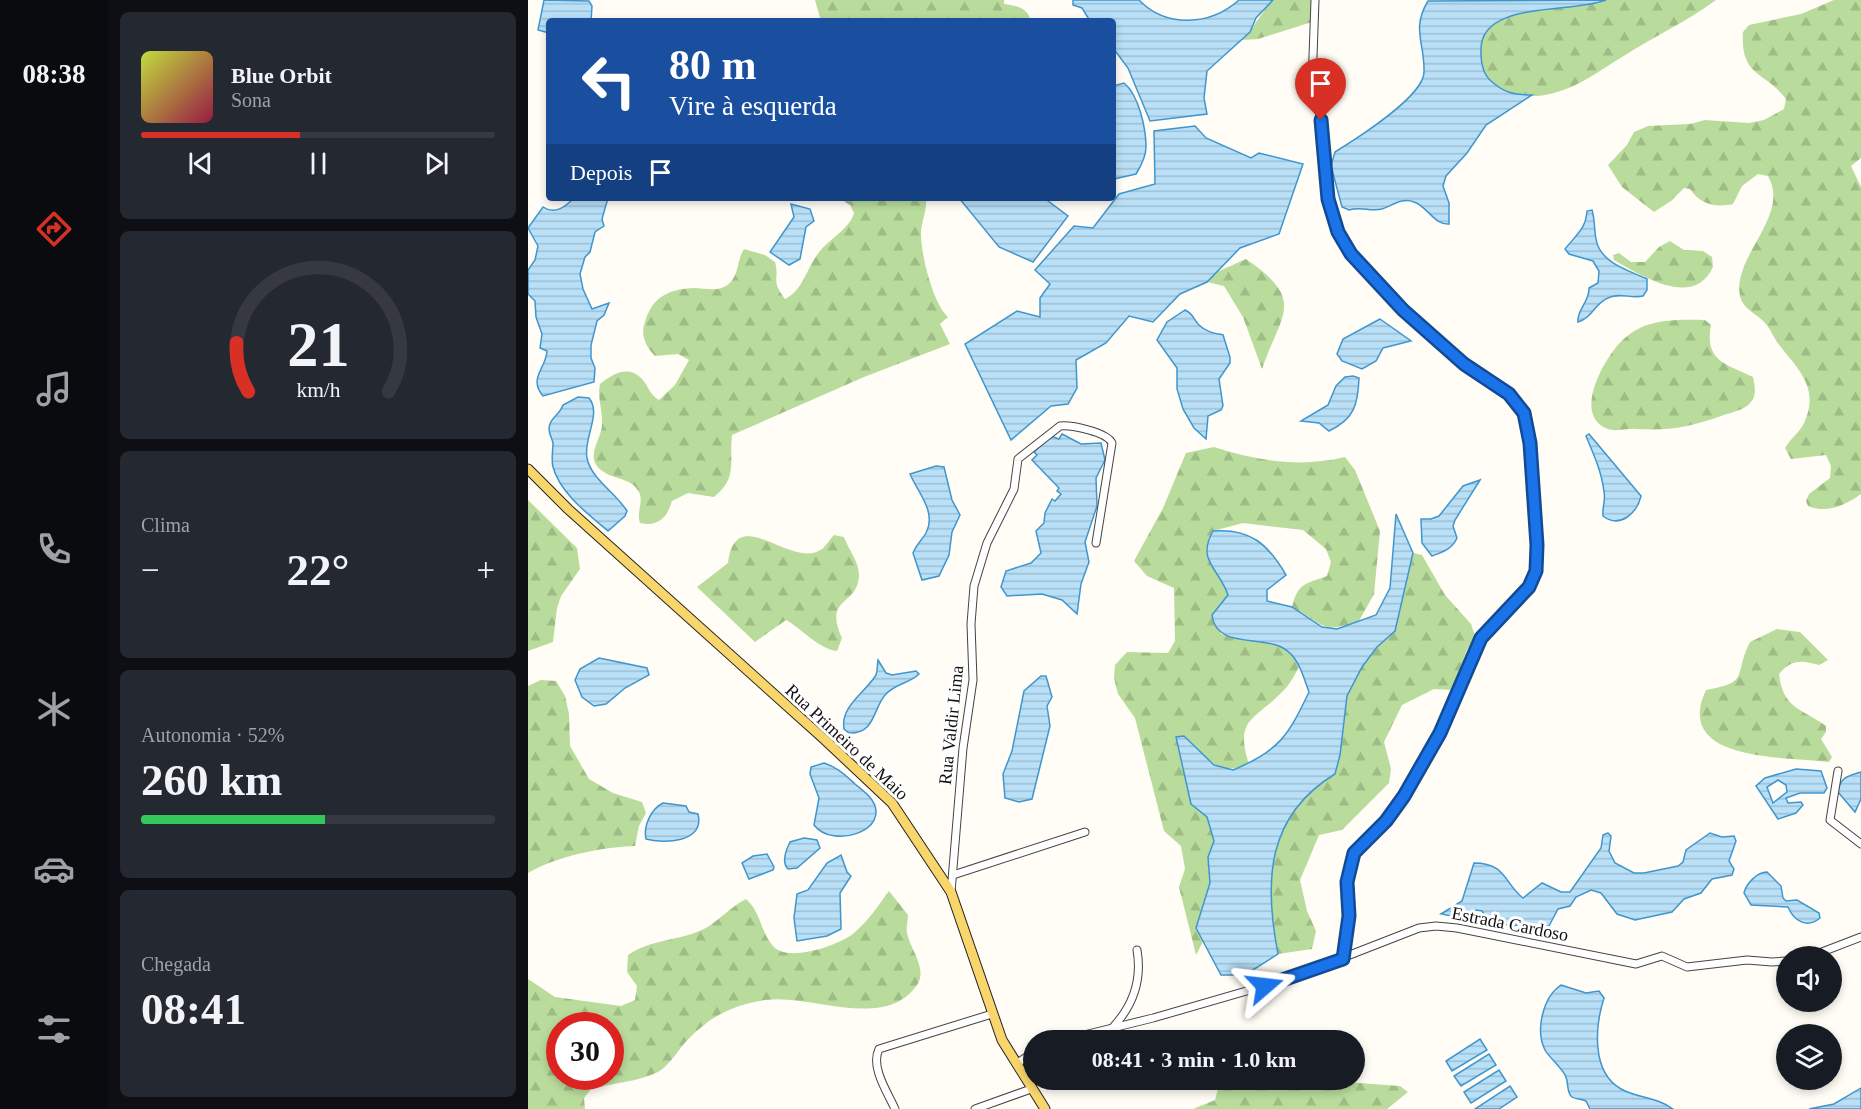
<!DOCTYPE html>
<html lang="pt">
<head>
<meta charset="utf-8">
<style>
  :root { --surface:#171b24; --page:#242831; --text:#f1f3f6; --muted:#9ea1a6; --line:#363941; --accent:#d93025 }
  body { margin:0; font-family:Georgia,serif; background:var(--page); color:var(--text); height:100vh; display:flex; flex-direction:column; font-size:22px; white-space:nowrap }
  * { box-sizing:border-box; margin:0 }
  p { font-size:20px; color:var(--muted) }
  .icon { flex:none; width:33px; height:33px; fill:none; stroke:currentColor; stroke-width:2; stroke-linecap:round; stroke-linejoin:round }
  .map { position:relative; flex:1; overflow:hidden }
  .details { display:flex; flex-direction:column; gap:12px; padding:12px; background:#0d0f14; width:420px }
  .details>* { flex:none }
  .banner { position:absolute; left:18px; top:18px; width:570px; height:183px; border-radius:6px; box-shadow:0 3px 9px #0003; background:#1a4fa0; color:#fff; overflow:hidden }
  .fabs { position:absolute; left:1248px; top:946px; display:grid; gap:12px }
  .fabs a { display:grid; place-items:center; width:66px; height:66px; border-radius:50%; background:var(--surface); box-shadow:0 3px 9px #0003; font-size:30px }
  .speed { position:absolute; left:18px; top:1012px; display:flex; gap:12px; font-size:30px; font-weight:700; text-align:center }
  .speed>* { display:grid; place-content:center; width:78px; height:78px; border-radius:50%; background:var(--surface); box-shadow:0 3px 9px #0003; line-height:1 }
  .speed .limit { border:9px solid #d22; background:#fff; color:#111 }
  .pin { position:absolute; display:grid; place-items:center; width:51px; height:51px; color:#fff; margin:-62px -26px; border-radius:50% 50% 50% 0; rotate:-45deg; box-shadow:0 0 6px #0007 }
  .pin .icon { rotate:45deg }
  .me { position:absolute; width:66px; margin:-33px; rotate:73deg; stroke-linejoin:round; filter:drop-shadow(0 0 4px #0008) }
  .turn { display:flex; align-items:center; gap:21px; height:126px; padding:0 24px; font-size:27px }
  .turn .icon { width:78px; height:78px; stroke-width:2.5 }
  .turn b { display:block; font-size:42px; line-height:51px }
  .then { display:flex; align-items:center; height:57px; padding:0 24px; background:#0003; gap:12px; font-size:22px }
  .big { font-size:45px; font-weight:800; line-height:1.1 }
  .details .tile { flex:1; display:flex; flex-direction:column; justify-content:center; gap:9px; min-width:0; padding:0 21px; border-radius:9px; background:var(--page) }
  .details .dial { align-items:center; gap:0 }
  .dial svg { height:156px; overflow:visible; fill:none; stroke:var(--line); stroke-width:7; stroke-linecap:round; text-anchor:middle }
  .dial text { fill:var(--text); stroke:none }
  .song { display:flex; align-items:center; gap:18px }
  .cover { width:72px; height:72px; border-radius:9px; background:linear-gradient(135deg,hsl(70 70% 55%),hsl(340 70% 35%)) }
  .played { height:6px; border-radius:3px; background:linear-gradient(90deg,var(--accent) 45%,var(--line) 45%) }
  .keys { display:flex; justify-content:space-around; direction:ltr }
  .heat { display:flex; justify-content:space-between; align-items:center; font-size:33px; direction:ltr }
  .charge { height:9px; border-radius:4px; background:linear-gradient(90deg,#34c759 52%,var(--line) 0) }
  .trip { position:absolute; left:495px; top:1030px; width:342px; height:60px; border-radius:30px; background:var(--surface); box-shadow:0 3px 9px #0003; font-weight:800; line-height:60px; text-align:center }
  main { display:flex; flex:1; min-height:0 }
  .tabs { display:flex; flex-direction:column; width:108px; justify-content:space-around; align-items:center; background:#090b0e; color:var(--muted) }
  .tabs .icon { width:42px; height:42px }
  .tabs .current { color:var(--accent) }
  .tabs b { font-size:27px; color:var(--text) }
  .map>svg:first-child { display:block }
  .forest { fill:url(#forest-firs); fill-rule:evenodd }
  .water { fill:url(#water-rules); stroke:#3f96cf; stroke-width:1.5; fill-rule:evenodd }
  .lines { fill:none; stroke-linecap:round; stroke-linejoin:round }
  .minor-casing { stroke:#444; stroke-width:9 }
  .major-casing { stroke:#222; stroke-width:11 }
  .minor { stroke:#fff; stroke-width:7 }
  .major { stroke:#f9d66b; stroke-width:9 }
  .route-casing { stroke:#114b97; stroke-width:15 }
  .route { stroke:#1a73e8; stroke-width:10 }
  .labels { text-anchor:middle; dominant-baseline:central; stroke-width:6; stroke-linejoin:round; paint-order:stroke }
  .street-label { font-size:18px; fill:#111; stroke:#fff }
</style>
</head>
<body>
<main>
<nav class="tabs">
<b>08:38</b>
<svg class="icon current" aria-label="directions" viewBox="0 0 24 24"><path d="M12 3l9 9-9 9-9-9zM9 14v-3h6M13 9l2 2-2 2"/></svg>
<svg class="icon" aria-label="music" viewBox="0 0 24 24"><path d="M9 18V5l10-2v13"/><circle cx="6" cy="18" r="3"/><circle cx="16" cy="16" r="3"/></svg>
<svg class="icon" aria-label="phone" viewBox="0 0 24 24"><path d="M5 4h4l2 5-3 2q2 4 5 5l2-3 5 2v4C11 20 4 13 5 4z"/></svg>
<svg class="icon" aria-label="climate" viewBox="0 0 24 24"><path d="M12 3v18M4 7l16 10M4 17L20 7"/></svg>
<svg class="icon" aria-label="car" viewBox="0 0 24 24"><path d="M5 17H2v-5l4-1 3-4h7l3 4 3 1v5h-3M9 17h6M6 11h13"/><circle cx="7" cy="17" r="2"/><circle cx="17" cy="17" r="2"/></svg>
<svg class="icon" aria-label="filters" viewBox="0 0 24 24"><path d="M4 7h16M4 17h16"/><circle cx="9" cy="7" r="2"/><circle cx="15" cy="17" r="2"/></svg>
</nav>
<section class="details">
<div class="tile">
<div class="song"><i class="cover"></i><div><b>Blue Orbit</b><p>Sona</p></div></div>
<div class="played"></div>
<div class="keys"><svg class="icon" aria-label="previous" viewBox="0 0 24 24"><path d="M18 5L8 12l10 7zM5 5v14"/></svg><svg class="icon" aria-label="pause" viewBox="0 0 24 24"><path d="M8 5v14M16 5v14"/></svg><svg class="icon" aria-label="next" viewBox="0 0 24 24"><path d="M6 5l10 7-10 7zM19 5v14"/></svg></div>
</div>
<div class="tile dial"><svg viewBox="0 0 100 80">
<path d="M14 69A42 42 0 1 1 86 69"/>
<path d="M14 69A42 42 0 0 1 8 44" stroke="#d93025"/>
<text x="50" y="56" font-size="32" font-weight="700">21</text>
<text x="50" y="72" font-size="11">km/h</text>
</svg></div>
<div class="tile"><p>Clima</p>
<div class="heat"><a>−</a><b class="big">22°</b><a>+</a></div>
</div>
<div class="tile"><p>Autonomia · 52%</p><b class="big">260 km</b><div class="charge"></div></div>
<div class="tile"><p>Chegada</p><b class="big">08:41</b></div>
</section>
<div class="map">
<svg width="1333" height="1109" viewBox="0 0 1333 1109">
  <defs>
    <pattern id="forest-firs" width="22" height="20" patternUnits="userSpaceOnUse" patternTransform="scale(1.5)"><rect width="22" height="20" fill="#b9dc9c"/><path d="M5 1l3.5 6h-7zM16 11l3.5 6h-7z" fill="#9ebc85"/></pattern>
    <pattern id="water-rules" width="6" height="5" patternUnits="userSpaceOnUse" patternTransform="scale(1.5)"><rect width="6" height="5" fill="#b9e0f7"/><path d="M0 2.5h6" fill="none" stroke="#9ebfd3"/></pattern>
  </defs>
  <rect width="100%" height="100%" fill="#fffdf5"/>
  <g class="forest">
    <path d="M287,0H476V4C489,6 499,7 503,21H293Z"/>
    <path d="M745,0H785L784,22L730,39L713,40C725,30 733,13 745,0Z"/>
    <path d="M1078,0H1188C1158,22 1125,37 1094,57C1071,71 1052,86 1026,93C995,102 955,92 953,55C952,43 952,29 963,22C997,0 1042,14 1078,0Z"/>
    <path d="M1306,0H1333V158L1323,166L1333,187V494C1318,505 1299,514 1280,506L1278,501L1281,494L1302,478L1303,466L1298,455L1263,459L1257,448C1262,439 1272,432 1276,423C1292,389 1271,370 1252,346C1246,339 1243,329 1237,323C1229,314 1215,309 1212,296C1204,256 1263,216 1240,176L1230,174L1214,186L1205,204C1187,208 1172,204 1162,189L1156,188L1143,201L1126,212L1094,187L1080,165L1099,145L1106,132L1120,126L1162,124L1177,120L1221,123L1236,120L1256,109L1258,99C1237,71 1212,77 1215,32L1221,25L1273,14Z"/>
    <path d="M310,198H398C399,210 394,220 393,231C392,252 405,304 420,317L412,324L422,344L336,377L204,435C201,462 210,478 186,497L160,493L144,501C139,518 130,527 112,523C108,512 116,503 111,492C105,480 90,479 79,474C53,460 73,442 74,425C75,411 69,398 72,384C83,375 99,365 112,377C120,384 121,395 131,400L147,385L161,360L150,354L127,356C118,347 112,335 117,322C124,297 141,289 166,288C177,288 188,292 198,286C212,277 208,261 216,249L237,255L247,262C252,280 242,279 257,299C276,290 279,266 292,251C303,238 322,228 326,213L322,205Z"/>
    <path d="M1142,241L1156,250L1175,251L1184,257L1185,267C1166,309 1114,276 1086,260L1085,255L1091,253L1103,262H1117L1131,247Z"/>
    <path d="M718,259C779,301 753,313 734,369L715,317L696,286L679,282L689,272Z"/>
    <path d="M1177,320L1183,325C1176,362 1199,364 1225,377C1227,387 1229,395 1222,403C1217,410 1201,413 1193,416C1162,427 1141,431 1108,429C1099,428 1088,432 1080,429C1049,417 1069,375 1081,357C1105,319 1137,319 1177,320Z"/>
    <path d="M686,447C730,461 772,468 817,457L827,470L852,531L846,594L831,621C792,635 797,624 764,607C770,583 777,584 799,576L803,562L798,549L775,530L715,523L685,531C667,562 691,566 700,595L684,615L693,634L755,647L772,665C767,674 762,685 754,692C727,720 706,718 721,764C687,778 680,756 656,736L659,783L663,804L679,817L686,841L680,857L682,883L668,927L676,940L668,955L651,887L657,869L653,846L636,831L607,718L590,694L586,678L587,665L599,652L640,653L647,641L646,588L619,576L606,561L635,508L658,453Z"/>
    <path d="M0,500L49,548L52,569L33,596L29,608L25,642L0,651Z"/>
    <path d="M306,535L316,537C321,551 331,561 331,576C329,607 295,596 314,638L309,651C291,649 274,629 258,620L227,642L169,587L200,563C208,500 263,571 294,549C298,546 302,539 306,535Z"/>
    <path d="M885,553L894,555L917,595L943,624L947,636L939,650L924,690L906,689L874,705L856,742L863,769L861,783L814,830L791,835L772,880L779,911L788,931L784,949L750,954C736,882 738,817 807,774L812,755L819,696L834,667L849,647L867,631Z"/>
    <path d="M1249,629L1272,632L1300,660L1291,665C1274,660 1263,659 1251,674C1255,709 1273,708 1298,726V732L1293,739L1304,757L1301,762C1259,756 1144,763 1178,690C1223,682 1205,676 1222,642Z"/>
    <path d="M13,680L28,681L37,696L41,714L42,746L61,779L85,793L114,802L118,813L111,826L107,846C74,847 29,856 0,873V686Z"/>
    <path d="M361,891L380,915C380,920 378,927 379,933C382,949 400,969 389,985C356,1032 283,993 237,1000C202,1005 178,1019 155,1045C148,1054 139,1067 130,1072C110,1082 84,1083 63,1089L56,1098L57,1109H0V979L27,997L93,1006L107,1000L109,986L99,972L100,955C123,939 151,941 176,929C191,921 202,907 218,899C233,912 232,931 245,946C259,963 310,946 326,933C340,921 350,906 361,891ZM32,1026H82V1077H32Z"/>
    <path d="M710,1080H790L872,1086L880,1092L859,1109H665L687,1100L691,1085Z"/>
  </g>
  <g class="water">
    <path d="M16,0L61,1L64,6L63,21H21V33L10,30Z"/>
    <path d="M545,0H611C638,28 682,26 711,0H745L728,18L722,32L679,71L676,98L679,114L622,121L600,68L585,48V21H562L554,8L545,5Z"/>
    <path d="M1078,0C1043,14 950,0 953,52C953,62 955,74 963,81C976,93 987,95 1004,95L958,125L939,153L918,176L915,186L921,203V224C906,225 899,206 886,202C874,197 864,206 854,209C842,212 833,206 821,210L814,207L803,166L807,152C828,139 896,96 896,72C897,43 883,29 900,1Z"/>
    <path d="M596,83C611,95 618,129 618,147C618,157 613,166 608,174L586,179L585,86Z"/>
    <path d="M667,126L678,138L723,158L731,153L775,164L751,234L712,248L679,282L652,294L625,322L601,316L578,343L548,360L549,388L540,404L523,406L483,440L437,344L489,311L512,317V298L522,284L507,270L546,226L565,228L591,194L627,184L626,131Z"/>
    <path d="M46,198H80L74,219L76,226L67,232L62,252L57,257L52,274L55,289L64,309L81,303L76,315L69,321L63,345V358L67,368L66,382L15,396C0,378 18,369 19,351L12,348L14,334L8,317L7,301L0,294V270L7,260L10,246L0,228L15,207C27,215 37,207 46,198Z"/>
    <path d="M431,198H516L540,216L505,262L471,247Z"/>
    <path d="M263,204L282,209L286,221L278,227L272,259L261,265L242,252L266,217Z"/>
    <path d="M1064,210C1067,220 1066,229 1068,239C1072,263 1100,270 1119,279V290L1115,296C1103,299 1092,292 1080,298C1067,303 1064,318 1050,322C1048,311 1062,301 1061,288L1070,283L1071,271L1065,261L1041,254L1037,249C1048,235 1058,229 1059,211Z"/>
    <path d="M657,310C665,313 665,319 671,325C678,332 686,333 695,335L702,357V363L691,379L695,406L693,410L680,416L678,439L666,428L655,409L649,389V368L629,340L639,322Z"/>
    <path d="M852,319L883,341L855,348L848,361L834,369L814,361L809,354L815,339Z"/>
    <path d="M825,376L831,378C830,405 826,419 801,431L791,423L773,421L800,405L808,386L817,377Z"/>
    <path d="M50,397L61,398C74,414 55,438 59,458C63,479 88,493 99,511L97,516L80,531C60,514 32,493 25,467C23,459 25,451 25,443C24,438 21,434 21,429C21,418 32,415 35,405Z"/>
    <path d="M534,434L553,444L573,443L577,460L568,478L569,506L557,542L561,562L553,584L549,614L534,600L514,594L479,596L473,587L478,571L503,563L513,553L508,531L516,523L517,513L524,499L527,501L533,494L529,491L531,488L504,460L509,455L506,452L523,436L531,439Z"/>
    <path d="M1061,434L1113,496C1109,513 1092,529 1075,516C1074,507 1078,500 1076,492C1074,472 1065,453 1058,436Z"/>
    <path d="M408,466L416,467L424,500L432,515L424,532L421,555L411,576L394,580L385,553C388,545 394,540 398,533C409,512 390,493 382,474Z"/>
    <path d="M952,480L927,520L925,526L929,538C924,549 915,552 904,556L894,543L893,519H903L911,516L935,486Z"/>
    <path d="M868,514L885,553L867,631L849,647L834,667L819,696L812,755L807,774C738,816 736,882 750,954L717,975H693L668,928L682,883L680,857L686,841L679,817L663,804L648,737L656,736L686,765L705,770C751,751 760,736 781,692C775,676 771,657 755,648C733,635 688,649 684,615L700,595C691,568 668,561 685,531C722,528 740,544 758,575L739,590V601L764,607L794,627L809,629L848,615L862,588Z"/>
    <path d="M71,658L119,668L121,675L97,688L78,704L66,706L54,697L47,680L52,669Z"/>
    <path d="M350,660L358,673L364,675L388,671L391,674C382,683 367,684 358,694C345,707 348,734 321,733L316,729C312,706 338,692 348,675C350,670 349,665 350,660Z"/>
    <path d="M513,676H518L524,697L519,706L522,726L504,799L491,802L477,798L475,774L484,751L496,691Z"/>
    <path d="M296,763C309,767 317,775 327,784C333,789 340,794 344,800C364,830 305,850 286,825L291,798L282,774L283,767Z"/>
    <path d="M1268,769L1293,771L1299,788L1296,793H1272L1258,798L1260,803L1273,802L1275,805L1268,813L1250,819L1228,786L1237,778ZM1250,780L1258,785L1259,792L1245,803L1239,787Z"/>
    <path d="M1333,772V799L1327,812L1310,792C1312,777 1320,776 1333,772Z"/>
    <path d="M135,803L158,806L161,812L170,814C177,843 135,844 118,839C115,826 123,809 135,803Z"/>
    <path d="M1080,833L1083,836L1081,851L1087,863L1106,873H1116L1150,866L1155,862L1158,850L1182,833L1194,837L1206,836L1208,841L1201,861L1206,869L1204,875L1184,879L1173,893L1156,899L1144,912L1107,920L1089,914L1073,893L1063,890L1048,897L1042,906L1030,909L1021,926L1005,931L997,923L985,926L961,921L954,911L948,910L944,917L939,919L913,914L934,901L946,863C978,863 976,883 995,898L1014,883L1033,892H1042L1073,848L1075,835Z"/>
    <path d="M276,838L289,840L292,848L269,868L260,869C253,862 258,850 262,842Z"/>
    <path d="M239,854L246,867L245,870L221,879L214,863L225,856Z"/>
    <path d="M313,855L319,872L323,876L312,893L313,929L299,936L269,941L266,918L269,894L280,890L299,863Z"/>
    <path d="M1239,872L1253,886L1255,898L1258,901L1269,900L1291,913L1292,918C1279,929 1266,921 1260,907L1223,905L1216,893C1218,884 1229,872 1239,872Z"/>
    <path d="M1033,985L1058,993L1071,991L1076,998C1067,1026 1063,1072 1093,1089C1109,1098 1129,1097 1145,1109H1062L1058,1101C1054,1099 1047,1099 1044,1097C1038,1093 1041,1081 1037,1075C1032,1066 1020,1056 1017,1050C1007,1030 1015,997 1033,985Z"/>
    <path d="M952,1039L959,1050L924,1071L918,1061Z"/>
    <path d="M961,1054L968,1065L933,1086L926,1076Z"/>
    <path d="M971,1070L978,1081L943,1103L936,1092Z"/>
    <path d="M982,1086L989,1097L971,1109H947Z"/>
    <path d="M1333,1088V1109H1281L1306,1104Z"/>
  </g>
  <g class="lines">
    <defs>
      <g id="minor">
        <path d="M787,0L784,85L793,120L800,199L810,232L823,254L875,310L936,364L981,394L990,403L1000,425L1009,545L1008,571L1001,587L953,638L912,733L876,796L858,821L826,853L819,882L821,916L815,959"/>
        <path d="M1310,771L1302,820L1333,844"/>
        <path d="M425,875L557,832"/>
        <path d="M423,892L435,748L445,680L443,624L446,586L459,543L486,489L490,459L532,426C544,425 579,432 584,443L568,543"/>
        <path d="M1281,957L1333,937"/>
        <path d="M586,1026C606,1004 614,979 609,950"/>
        <path d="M532,1041L625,1018L760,979L891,928L908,926L929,928L1108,964L1134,956L1159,967L1219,960L1244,962L1258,961"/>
        <path d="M488,1064L506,1052"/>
        <path d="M367,1109C360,1093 342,1067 351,1049L464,1014"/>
        <path d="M447,1109L503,1089"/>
      </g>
      <path id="major" d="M0,469L40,509L297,740L364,803L423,892L474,1040L517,1109"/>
    </defs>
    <use href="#minor" class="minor-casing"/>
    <use href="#major" class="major-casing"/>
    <use href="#minor" class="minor"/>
    <use href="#major" class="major"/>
  </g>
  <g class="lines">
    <defs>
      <path id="route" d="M737,986L815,959L821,916L819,882L826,853L858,821L876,796L912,733L953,638L1001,587L1008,571L1009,545L1002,443L996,413L981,394L936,364L875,310L823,254L810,232L800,199L793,120"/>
    </defs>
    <use href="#route" class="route-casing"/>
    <use href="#route" class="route"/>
  </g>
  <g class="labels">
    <g class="street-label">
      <text transform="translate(423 725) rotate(-84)">Rua Valdir Lima</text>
      <text transform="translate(319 742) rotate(43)">Rua Primeiro de Maio</text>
      <text transform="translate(982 924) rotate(11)">Estrada Cardoso</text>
    </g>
  </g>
</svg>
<div class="fabs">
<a><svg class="icon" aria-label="sound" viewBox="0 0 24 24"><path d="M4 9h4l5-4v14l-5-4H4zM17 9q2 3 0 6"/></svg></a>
<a><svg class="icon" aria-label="layers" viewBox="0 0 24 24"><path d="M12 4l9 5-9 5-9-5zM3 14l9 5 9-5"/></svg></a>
</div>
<div class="speed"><div class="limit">30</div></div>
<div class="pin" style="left:793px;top:120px;background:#d93025"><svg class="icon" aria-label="arrive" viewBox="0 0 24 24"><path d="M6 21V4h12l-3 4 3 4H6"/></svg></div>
<svg class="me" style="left:737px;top:986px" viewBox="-20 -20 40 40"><path d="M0-17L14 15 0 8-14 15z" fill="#1a73e8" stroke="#fff" stroke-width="4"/></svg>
<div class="trip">08:41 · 3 min · 1.0 km</div>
<div class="banner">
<div class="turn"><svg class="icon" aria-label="left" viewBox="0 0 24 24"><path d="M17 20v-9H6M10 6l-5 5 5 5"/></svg><div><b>80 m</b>Vire à esquerda</div></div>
<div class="then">Depois<svg class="icon" aria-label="arrive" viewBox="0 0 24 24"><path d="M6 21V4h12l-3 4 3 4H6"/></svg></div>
</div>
</div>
</main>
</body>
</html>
